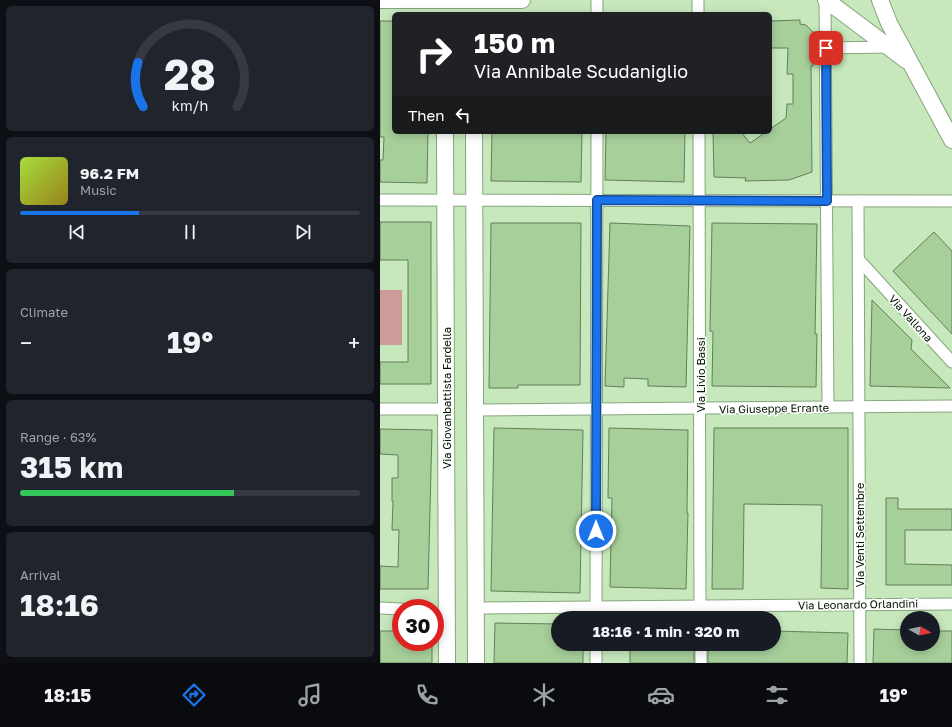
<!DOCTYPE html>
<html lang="en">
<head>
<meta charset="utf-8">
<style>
  :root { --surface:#171b24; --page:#20242c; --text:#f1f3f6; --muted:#9ea1a6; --line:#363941; --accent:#1a73e8 }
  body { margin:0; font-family:"Golos Text",sans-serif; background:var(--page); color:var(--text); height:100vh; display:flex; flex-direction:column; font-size:15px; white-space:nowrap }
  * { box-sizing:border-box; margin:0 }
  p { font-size:13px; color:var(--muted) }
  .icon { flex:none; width:22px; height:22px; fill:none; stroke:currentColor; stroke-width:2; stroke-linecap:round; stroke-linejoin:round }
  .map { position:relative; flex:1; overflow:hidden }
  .side { display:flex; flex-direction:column; gap:6px; padding:6px; background:#0d0f14; width:380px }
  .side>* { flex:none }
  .hud { position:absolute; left:12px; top:12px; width:380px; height:122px; border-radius:6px; box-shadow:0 2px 10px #0003; background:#202124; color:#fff; overflow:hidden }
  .needle { width:26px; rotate:98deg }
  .controls { position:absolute; left:520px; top:611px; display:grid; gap:8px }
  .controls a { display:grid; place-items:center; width:40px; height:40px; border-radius:50%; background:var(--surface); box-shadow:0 2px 10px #0003; font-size:20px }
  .speed { position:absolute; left:12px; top:599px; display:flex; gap:8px; font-size:20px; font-weight:700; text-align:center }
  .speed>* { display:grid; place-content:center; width:52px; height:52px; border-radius:50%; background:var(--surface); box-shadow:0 2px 10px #0003; line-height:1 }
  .speed .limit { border:6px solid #d22; background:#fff; color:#111 }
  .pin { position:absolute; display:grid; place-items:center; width:34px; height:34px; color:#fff; margin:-17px; border-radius:8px; box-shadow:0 2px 6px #0006 }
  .me { position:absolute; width:44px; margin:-22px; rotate:0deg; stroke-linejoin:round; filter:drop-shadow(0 0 3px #0008) }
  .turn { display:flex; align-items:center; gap:14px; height:84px; padding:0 16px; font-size:18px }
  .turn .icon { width:52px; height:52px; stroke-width:2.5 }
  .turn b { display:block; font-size:28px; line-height:34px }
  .then { display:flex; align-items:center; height:38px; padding:0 16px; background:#0003; gap:8px; font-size:15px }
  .big { font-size:30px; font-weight:700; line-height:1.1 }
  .side .widget { flex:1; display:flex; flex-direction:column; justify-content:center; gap:6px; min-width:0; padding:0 14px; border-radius:6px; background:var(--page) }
  .side .dial { align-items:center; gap:0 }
  .dial svg { height:104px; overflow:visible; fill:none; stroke:var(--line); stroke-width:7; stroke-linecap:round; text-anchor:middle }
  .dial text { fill:var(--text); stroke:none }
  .song { display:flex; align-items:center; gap:12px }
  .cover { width:48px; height:48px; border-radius:6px; background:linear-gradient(135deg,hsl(80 70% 55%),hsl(50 70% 35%)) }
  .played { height:4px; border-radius:2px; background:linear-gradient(90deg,var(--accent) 35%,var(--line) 35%) }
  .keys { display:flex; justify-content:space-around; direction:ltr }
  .heat { display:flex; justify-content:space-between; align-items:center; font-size:22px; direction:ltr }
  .charge { height:6px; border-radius:3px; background:linear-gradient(90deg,#34c759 63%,var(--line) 0) }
  .trip { position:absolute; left:171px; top:611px; width:230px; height:40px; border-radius:20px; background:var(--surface); box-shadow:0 2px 10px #0003; font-weight:700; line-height:40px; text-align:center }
  .menu { display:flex; height:64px; justify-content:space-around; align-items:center; background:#090b0e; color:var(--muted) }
  .menu .icon { width:28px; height:28px }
  .menu .on { color:var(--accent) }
  .menu b { font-size:18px; color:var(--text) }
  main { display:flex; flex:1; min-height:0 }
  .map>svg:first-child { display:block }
  .pitch { fill:#ce9b9b }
  .building { fill:#a7cf9a; stroke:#627f59 }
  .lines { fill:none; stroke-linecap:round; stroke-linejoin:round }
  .street-casing { stroke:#86a57c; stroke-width:13 }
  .secondary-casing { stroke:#86a57c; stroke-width:18 }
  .street { stroke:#fff; stroke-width:11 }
  .secondary { stroke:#fff; stroke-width:16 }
  .route-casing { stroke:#114b97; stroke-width:10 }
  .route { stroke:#1a73e8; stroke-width:7 }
  .labels { text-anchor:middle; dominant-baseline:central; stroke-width:3.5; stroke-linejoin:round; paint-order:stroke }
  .street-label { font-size:11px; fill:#061104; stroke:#fcfffb }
</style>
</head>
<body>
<main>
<section class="side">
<div class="widget dial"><svg viewBox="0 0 100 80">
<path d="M14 69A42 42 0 1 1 86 69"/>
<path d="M14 69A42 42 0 0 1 10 35" stroke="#1a73e8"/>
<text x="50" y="56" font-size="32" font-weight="700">28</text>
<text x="50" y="72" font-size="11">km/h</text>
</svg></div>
<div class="widget">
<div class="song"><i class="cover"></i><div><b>96.2 FM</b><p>Music</p></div></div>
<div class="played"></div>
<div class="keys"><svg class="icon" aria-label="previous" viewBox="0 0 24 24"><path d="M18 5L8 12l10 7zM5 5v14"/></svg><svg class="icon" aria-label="pause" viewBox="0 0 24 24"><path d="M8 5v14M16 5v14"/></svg><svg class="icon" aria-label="next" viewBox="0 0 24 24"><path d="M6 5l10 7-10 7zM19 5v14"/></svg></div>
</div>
<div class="widget"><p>Climate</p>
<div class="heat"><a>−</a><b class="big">19°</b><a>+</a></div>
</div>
<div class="widget"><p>Range · 63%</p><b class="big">315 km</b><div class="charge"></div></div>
<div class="widget"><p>Arrival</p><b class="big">18:16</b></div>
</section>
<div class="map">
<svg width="572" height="663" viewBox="0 0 572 663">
  <rect width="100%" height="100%" fill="#c7e8bd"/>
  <rect class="pitch" x="0" y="290" width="22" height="55"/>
  <g class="building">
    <path d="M420,20V24L426,25L433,32V66H431L432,172L409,180L365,181L366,178L334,177L333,132H361L370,143L386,132H390V129L406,118L407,104H413V74H407L408,48H390V21Z"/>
    <path d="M0,21H14V132H48L47,183L0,182V160H3L4,137H0Z"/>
    <path d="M112,132H202L201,182L111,181Z"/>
    <path d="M226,132H305L304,182L225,180Z"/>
    <path d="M0,222H51V384H0V362H28V260H0Z"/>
    <path d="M111,223H201L200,385H138V388H109Z"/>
    <path d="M230,223L310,226L306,387L268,386V379L244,378V387L225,386Z"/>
    <path d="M332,223L437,224L435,334H437L436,387L332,386L333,332L330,331Z"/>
    <path d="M554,232L572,251V334L513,271Z"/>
    <path d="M492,300L532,340L531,349L570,388L490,386Z"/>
    <path d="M114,428L203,430L200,593L111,591Z"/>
    <path d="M229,428L308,430L307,513H308L306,589L230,587L232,498H228Z"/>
    <path d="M334,428H468V589L441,588L442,505L364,504L363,589H332Z"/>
    <path d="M0,429L52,430L48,589H0V566L18,567L19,530H12L13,501H12V478H18V455L0,454Z"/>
    <path d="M506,498H518V509H572V530H525V564L572,565V585H506Z"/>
    <path d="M115,623L178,624V644H203V663H114Z"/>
    <path d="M494,629L527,630V644H553V631H572V663H493Z"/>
    <path d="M0,631H21V642H52V663H0Z"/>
    <path d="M394,631L468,633L467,663H328V644H394Z"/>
    <path d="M258,644H314V663H250V648H258Z"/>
  </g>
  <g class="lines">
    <defs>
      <g id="street">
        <path d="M318,0V14"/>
        <path d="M445,0L448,407"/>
        <path d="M217,14V0"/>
        <path d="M446,48L509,47"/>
        <path d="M319,132L320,618"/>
        <path d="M0,200L572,201"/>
        <path d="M478,201L480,663"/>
        <path d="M479,260L572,362"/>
        <path d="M0,409H66"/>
        <path d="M95,410L572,406"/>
        <path d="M0,608L21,609"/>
        <path d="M96,608L572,604"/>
        <path d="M216,618L217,132"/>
        <path d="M321,644V663"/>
        <path d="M216,663V644"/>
      </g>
      <g id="secondary">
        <path d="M0,0H142"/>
        <path d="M446,0L526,60"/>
        <path d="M500,0L509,23L572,140"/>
        <path d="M65,132L67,663"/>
        <path d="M94,132L96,663"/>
      </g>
    </defs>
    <use href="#street" class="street-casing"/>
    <use href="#secondary" class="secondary-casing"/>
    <use href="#street" class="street"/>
    <use href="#secondary" class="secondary"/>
  </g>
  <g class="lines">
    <defs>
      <path id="route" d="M216,531L217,200L447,201L446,48"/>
    </defs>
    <use href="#route" class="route-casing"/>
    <use href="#route" class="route"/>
  </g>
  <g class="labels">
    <g class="street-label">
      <text transform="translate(531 318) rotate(48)">Via Vallona</text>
      <text transform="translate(320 375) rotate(-90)">Via Livio Bassi</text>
      <text transform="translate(66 398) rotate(-90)">Via Giovanbattista Fardella</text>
      <text transform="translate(394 408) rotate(-1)">Via Giuseppe Errante</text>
      <text transform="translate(479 535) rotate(-90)">Via Venti Settembre</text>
      <text transform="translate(478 604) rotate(-1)">Via Leonardo Orlandini</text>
    </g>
  </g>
</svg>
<div class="controls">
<a><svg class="needle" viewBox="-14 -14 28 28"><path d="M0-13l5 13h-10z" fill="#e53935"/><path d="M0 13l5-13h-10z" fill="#9ea1a6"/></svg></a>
</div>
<div class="speed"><div class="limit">30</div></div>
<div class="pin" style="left:446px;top:48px;background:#d93025"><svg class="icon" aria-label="arrive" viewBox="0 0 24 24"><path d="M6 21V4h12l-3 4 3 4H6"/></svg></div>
<svg class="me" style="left:216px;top:531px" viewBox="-20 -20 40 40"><circle r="17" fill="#1a73e8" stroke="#fff" stroke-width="3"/><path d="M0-11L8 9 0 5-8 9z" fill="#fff"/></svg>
<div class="trip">18:16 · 1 min · 320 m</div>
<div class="hud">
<div class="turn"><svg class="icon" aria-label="right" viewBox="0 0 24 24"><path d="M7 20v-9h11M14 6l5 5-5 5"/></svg><div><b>150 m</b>Via Annibale Scudaniglio</div></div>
<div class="then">Then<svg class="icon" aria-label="left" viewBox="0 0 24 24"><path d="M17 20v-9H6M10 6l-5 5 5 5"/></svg></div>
</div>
</div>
</main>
<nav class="menu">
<b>18:15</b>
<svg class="icon on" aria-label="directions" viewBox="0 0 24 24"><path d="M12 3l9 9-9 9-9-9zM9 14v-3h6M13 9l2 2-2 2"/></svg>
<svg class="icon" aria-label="music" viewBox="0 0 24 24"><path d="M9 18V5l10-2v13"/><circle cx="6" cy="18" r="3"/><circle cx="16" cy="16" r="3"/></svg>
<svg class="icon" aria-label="phone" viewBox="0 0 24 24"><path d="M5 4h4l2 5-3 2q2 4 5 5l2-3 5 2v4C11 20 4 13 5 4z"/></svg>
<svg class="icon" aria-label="climate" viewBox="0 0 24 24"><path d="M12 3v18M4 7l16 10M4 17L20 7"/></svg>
<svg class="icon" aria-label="car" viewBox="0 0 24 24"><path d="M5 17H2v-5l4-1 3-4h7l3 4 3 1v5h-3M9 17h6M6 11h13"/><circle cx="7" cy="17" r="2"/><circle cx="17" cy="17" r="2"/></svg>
<svg class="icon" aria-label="filters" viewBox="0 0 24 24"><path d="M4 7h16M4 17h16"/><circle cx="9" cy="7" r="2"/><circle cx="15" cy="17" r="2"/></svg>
<b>19°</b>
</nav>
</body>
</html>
